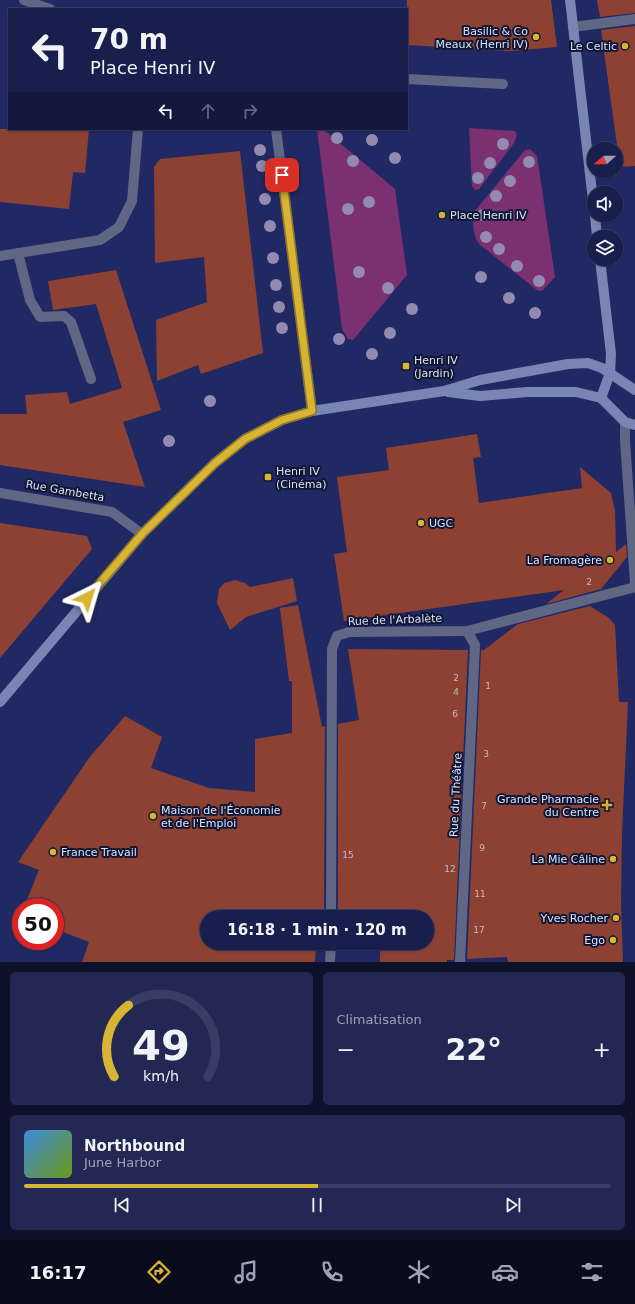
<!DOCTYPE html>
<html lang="fr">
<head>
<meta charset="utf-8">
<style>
  :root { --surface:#191f4c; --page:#222753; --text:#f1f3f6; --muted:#9fa2b5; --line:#373d64; --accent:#d7b434 }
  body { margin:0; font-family:"DejaVu Sans",sans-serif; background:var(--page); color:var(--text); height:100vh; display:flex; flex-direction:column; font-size:15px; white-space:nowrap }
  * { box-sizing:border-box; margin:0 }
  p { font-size:13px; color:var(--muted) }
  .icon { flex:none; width:22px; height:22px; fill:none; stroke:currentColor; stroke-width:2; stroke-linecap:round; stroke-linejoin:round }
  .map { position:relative; height:962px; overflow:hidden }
  .side { display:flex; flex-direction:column; gap:10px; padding:10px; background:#0e112a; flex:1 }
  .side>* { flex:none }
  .hud { position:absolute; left:8px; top:8px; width:400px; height:122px; border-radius:0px; box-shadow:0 1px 3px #0004,0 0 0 1px var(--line); background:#191f4c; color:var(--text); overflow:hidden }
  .needle { width:26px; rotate:249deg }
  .tools { position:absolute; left:587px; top:142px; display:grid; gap:8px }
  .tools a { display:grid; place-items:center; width:36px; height:36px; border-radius:50%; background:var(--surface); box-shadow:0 1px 3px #0004,0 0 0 1px var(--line); font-size:20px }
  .speed { position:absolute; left:12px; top:898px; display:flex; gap:8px; font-size:20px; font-weight:700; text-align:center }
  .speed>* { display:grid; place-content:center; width:52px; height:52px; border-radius:50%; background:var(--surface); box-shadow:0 1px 3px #0004,0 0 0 1px var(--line); line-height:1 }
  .speed .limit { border:6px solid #d22; background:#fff; color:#111 }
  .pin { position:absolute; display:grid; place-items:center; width:34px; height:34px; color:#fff; margin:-17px; border-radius:8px; box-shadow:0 2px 6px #0006 }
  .me { position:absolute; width:44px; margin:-22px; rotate:40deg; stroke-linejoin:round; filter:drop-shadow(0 0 3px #0008) }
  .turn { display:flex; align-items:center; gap:14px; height:84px; padding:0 16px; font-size:18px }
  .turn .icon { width:52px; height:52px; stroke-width:2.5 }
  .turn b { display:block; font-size:28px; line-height:34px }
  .lanes { display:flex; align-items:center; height:38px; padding:0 16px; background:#0003; justify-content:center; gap:20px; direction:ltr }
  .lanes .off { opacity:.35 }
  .big { font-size:30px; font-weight:700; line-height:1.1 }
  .side .card { flex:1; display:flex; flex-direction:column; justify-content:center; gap:6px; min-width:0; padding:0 14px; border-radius:6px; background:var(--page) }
  .side .dial { align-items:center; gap:0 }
  .dial svg { height:104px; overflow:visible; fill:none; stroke:var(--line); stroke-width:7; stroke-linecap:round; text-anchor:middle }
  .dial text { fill:var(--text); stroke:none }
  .song { display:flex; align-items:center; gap:12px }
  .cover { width:48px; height:48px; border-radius:6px; background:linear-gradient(135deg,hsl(210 70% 55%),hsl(80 70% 35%)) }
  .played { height:4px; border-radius:2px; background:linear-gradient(90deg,var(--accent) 50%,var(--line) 50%) }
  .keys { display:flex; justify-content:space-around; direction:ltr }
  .heat { display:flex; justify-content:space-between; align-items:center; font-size:22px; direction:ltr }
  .side .tiles { flex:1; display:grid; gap:10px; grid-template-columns:1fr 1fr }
  .card:last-child { grid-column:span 2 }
  .trip { position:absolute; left:200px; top:910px; width:234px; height:40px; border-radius:20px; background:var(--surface); box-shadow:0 1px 3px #0004,0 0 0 1px var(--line); font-weight:700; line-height:40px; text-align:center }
  .tabs { display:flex; height:64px; justify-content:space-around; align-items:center; background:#0a0c1e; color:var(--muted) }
  .tabs .icon { width:28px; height:28px }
  .tabs .current { color:var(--accent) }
  .tabs b { font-size:18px; color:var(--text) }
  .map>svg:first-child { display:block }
  .green { fill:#7b3171 }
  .building { fill:#8c4132 }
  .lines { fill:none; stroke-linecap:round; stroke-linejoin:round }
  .lane { stroke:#5f6784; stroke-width:10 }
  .street { stroke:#5f6784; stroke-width:10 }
  .secondary { stroke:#7985b3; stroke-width:10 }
  .tree { fill:#938aaf }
  .route-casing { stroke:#8c7522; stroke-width:10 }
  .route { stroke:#d7b434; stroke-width:7 }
  .poi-dot { fill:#d7b434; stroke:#111631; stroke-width:1.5 }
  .labels { text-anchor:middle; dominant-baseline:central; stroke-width:4; stroke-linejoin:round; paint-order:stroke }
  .number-label { font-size:9px; fill:#c5b8cb }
  .poi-label { font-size:11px; fill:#d8e0fe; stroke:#111631; text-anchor:end }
  .street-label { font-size:11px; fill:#d8e0fe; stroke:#111631 }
</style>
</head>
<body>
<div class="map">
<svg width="635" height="962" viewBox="0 0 635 962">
  <rect width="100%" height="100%" fill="#212965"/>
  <g class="green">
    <path d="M469,128L515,131L517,135L514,143L479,189L475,190L472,186Z"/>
    <path d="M317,129H323L395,189L407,275L353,340L348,339L342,329Z"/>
    <path d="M530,149L537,156L555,277L542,291L537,290L479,244C473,235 472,223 474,212L525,150Z"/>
  </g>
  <g class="building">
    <path d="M407,0H551L557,47L511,51L407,45Z"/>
    <path d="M597,0H635V13L600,17Z"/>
    <path d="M635,26V166L620,167L601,30Z"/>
    <path d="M0,129H89L85,173L73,172L69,209L0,202Z"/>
    <path d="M240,151L263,353L201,374L198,365L157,381L156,320L207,302L204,257L155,263L154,167L160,159Z"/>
    <path d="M116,270L161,410L123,422L145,487L0,465V414H27L25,395L67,392L70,404L122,388L96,304L53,310L48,281Z"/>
    <path d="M477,434L481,457L473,458L479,503L582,488L580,467L611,493L615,511L616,552L626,544L627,557L601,589L546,604L564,590L344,621L334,554L347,552L337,477L389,470L386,448Z"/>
    <path d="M0,523L87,536L92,549L0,658Z"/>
    <path d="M293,578L297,601L246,617L230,630L217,603L219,589L224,583L235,580L245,583L250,587Z"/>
    <path d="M298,605L322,727L325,726L324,917H207V943H316L315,962H82L89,942L55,929V907H24L39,870L18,862L89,758L125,716L162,737L151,768L209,788L255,792V739L292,733V681H289L280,608Z"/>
    <path d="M590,606L609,618L615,625L619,702H628L622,833L621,903L623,962H508L507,957L467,959L481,650H484L518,624Z"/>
    <path d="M348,649L468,650L454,960H447V962H380V945L337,944L427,943V917H338V724L359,720Z"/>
  </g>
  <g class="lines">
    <path class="lane" d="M18,253L30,300L40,317L64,316L71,322L91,379"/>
    <g class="street">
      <path d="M24,0L50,9"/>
      <path d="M573,27L635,19"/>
      <path d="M407,79L503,84"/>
      <path d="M276,129L312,411"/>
      <path d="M0,256L100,240L119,227L132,201L138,129"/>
      <path d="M625,422V441L635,583"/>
      <path d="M0,493L112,512L142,534"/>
      <path d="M331,917L332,649L337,636L349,632L467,631L635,587"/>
      <path d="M330,962L331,943"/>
      <path d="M460,962L475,645L467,631"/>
    </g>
    <g class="secondary">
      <path d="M570,0L594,209"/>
      <path d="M595,215L597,237"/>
      <path d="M600,259L611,354L610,373L601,398"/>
      <path d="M448,392L480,396L527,392H576L601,398L625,422L635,425"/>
      <path d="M0,702L142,534L215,463L245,439L282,420L312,411L444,391L480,380L568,364L588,363L602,368L635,390"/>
    </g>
  </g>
  <g class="tree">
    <circle cx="337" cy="138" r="6"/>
    <circle cx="372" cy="140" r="6"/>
    <circle cx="503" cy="144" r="6"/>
    <circle cx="260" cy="150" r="6"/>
    <circle cx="395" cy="158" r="6"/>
    <circle cx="353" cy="161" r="6"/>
    <circle cx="529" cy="162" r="6"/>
    <circle cx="490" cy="163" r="6"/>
    <circle cx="262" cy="166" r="6"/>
    <circle cx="478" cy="178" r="6"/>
    <circle cx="510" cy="181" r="6"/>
    <circle cx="496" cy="196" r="6"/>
    <circle cx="265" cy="199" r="6"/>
    <circle cx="369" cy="202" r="6"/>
    <circle cx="348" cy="209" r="6"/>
    <circle cx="483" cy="215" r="6"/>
    <circle cx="270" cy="226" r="6"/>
    <circle cx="486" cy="237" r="6"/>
    <circle cx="499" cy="249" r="6"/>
    <circle cx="273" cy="258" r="6"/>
    <circle cx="517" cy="266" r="6"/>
    <circle cx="359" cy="272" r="6"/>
    <circle cx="481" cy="277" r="6"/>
    <circle cx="539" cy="281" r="6"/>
    <circle cx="276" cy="285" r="6"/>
    <circle cx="388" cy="288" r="6"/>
    <circle cx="509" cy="298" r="6"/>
    <circle cx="279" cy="307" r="6"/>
    <circle cx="412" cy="309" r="6"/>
    <circle cx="535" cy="313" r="6"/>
    <circle cx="282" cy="328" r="6"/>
    <circle cx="390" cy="333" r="6"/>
    <circle cx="339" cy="339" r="6"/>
    <circle cx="372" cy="354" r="6"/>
    <circle cx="210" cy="401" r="6"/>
    <circle cx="169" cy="441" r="6"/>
  </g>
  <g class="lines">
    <defs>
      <path id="route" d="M87,598L142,534L215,463L245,439L282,420L312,411L282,175"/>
    </defs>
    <use href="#route" class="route-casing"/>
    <use href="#route" class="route"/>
  </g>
  <g class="poi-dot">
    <circle cx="536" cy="37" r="4"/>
    <circle cx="625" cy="46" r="4"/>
    <circle cx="442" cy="215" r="4"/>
    <rect x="402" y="362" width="8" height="8" rx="2"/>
    <rect x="264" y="473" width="8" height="8" rx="2"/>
    <circle cx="421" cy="523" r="4"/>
    <circle cx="610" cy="560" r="4"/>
    <path d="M605 799h4v4h4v4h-4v4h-4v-4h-4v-4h4z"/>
    <circle cx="153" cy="816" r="4"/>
    <circle cx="53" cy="852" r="4"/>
    <circle cx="613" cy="859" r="4"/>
    <circle cx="616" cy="918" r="4"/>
    <circle cx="613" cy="940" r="4"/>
  </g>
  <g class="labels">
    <g class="number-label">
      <text x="589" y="582">2</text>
      <text x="456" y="678">2</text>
      <text x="488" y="686">1</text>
      <text x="456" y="692">4</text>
      <text x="455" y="714">6</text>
      <text x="486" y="754">3</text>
      <text x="484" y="806">7</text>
      <text x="482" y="848">9</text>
      <text x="348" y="855">15</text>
      <text x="450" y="869">12</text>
      <text x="480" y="894">11</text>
      <text x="479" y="930">17</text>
    </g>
    <g class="poi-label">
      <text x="528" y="31">Basilic &amp; Co<tspan x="528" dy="13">Meaux (Henri IV)</tspan></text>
      <text x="617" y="46">Le Celtic</text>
      <text x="450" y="215" text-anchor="start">Place Henri IV</text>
      <text x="414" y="360" text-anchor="start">Henri IV<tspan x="414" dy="13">(Jardin)</tspan></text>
      <text x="276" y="471" text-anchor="start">Henri IV<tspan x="276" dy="13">(Cinéma)</tspan></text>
      <text x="429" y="523" text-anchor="start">UGC</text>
      <text x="602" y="560">La Fromagère</text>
      <text x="599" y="799">Grande Pharmacie<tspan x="599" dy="13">du Centre</tspan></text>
      <text x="161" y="810" text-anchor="start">Maison de l'Économie<tspan x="161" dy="13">et de l'Emploi</tspan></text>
      <text x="61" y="852" text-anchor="start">France Travail</text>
      <text x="605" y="859">La Mie Câline</text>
      <text x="608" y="918">Yves Rocher</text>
      <text x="605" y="940">Ego</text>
    </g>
    <g class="street-label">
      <text transform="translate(65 491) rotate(10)">Rue Gambetta</text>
      <text transform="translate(395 620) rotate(-2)">Rue de l'Arbalète</text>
      <text transform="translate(456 795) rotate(-87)">Rue du Théâtre</text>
    </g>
  </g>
</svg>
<div class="tools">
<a><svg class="needle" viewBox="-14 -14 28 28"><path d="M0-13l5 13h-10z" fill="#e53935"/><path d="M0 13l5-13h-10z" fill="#9fa2b5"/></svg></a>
<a><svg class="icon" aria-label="sound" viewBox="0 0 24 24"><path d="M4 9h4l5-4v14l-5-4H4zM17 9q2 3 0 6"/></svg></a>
<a><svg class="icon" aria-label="layers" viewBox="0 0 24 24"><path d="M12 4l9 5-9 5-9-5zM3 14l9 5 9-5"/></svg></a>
</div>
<div class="speed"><div class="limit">50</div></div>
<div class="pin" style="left:282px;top:175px;background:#d93025"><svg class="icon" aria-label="arrive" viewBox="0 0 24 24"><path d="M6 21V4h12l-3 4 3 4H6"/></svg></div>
<svg class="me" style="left:87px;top:598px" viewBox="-20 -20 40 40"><path d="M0-17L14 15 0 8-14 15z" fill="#d7b434" stroke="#fff" stroke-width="4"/></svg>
<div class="trip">16:18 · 1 min · 120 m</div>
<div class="hud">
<div class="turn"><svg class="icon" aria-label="left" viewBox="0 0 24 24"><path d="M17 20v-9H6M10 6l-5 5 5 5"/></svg><div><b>70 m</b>Place Henri IV</div></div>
<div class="lanes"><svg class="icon" aria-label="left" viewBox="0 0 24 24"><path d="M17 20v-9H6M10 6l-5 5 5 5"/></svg><svg class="icon off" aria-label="ahead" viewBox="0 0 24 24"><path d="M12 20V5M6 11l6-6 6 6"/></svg><svg class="icon off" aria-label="right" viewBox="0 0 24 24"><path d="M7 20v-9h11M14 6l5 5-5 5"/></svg></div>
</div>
</div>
<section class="side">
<div class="tiles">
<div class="card dial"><svg viewBox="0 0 100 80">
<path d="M14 69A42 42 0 1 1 86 69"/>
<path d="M14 69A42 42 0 0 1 25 14" stroke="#d7b434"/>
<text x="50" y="56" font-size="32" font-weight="700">49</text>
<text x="50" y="72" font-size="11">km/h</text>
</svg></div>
<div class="card"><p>Climatisation</p>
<div class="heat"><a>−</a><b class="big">22°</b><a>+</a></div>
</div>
<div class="card">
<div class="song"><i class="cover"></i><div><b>Northbound</b><p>June Harbor</p></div></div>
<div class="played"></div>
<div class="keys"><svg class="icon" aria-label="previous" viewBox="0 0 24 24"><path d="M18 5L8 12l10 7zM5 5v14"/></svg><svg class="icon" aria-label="pause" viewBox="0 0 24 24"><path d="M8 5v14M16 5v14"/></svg><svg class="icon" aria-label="next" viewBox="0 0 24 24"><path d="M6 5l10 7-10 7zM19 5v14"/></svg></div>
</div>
</div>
</section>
<nav class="tabs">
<b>16:17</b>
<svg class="icon current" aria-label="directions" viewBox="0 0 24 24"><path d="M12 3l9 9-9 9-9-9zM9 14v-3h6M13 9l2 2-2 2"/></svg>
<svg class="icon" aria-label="music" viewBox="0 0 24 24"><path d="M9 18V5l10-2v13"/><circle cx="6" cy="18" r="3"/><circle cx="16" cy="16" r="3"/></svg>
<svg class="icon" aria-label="phone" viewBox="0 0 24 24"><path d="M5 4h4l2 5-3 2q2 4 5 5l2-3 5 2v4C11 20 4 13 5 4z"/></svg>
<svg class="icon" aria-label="climate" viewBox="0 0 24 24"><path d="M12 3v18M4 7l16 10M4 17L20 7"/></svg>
<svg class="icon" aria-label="car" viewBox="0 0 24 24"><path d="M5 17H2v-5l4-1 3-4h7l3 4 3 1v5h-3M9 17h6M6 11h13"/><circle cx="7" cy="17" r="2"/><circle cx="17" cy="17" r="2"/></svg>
<svg class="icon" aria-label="filters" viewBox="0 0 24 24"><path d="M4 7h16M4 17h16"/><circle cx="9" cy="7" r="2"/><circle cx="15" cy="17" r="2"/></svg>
</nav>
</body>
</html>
